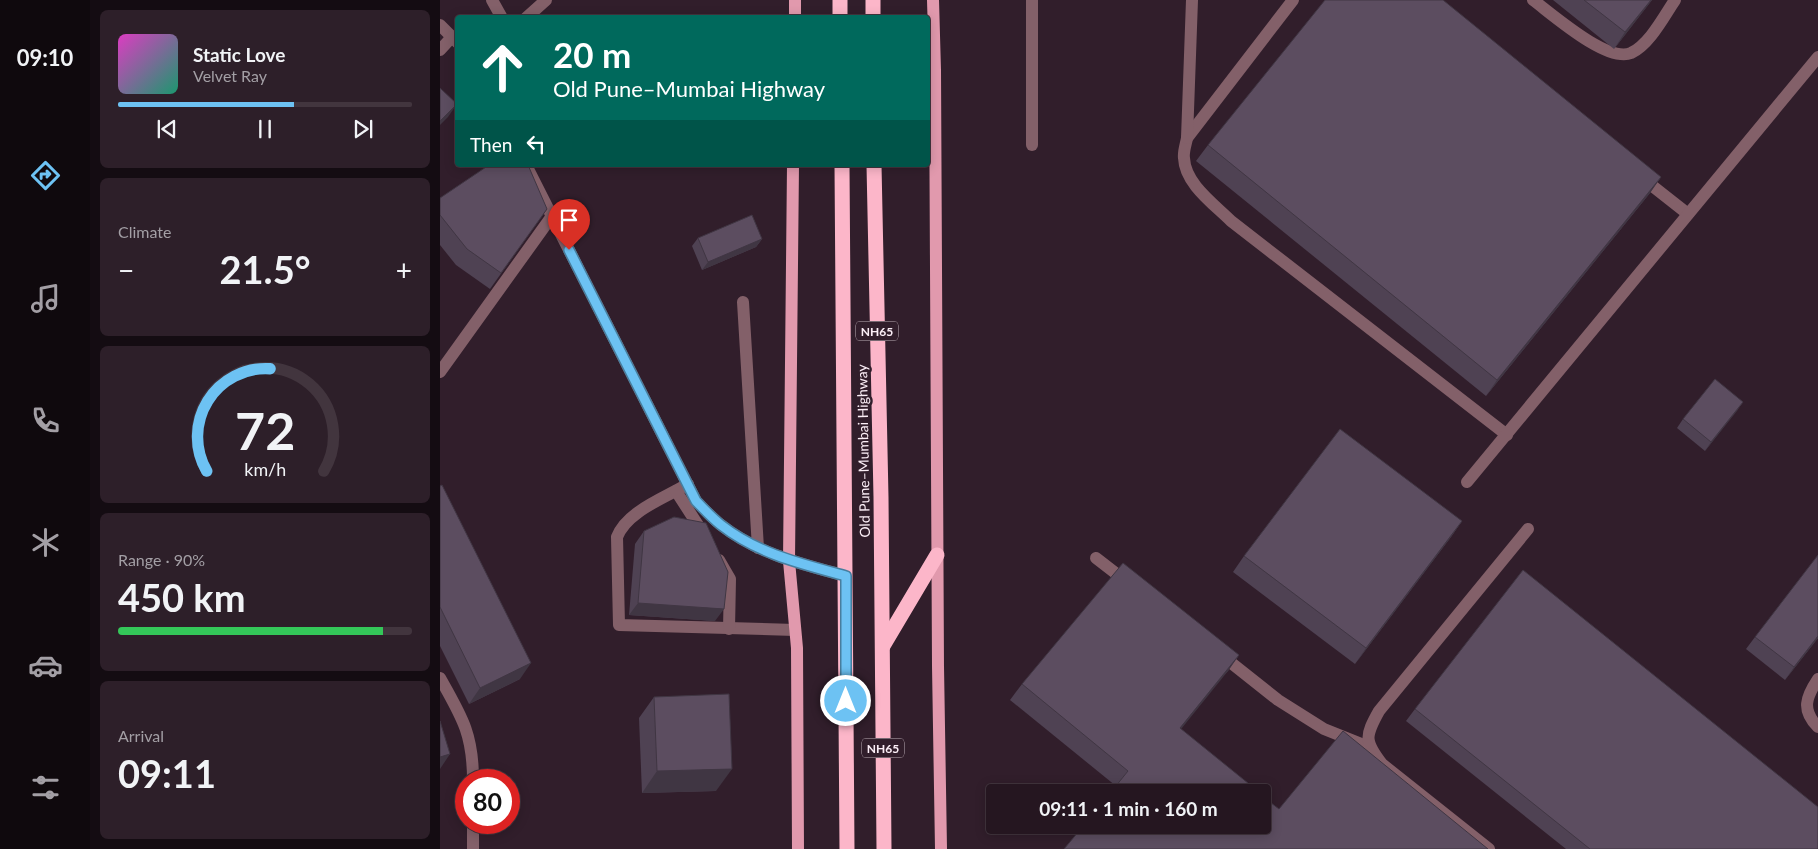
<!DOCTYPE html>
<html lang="en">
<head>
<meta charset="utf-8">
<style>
  :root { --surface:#251620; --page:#2d1f29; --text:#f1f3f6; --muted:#a39fa5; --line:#42353e; --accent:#6dc2f3 }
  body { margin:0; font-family:Lato,sans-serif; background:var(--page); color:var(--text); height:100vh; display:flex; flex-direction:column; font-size:19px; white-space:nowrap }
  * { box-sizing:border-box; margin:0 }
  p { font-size:16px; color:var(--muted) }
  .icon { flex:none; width:28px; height:28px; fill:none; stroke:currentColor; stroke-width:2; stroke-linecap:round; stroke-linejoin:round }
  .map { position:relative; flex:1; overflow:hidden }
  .drawer { display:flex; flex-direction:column; gap:10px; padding:10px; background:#140c12; width:350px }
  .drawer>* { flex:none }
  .banner { position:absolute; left:15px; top:15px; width:475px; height:152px; border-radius:5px; box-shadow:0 2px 12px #0003,0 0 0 1px var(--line); background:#00695c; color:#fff; overflow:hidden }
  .speed { position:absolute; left:15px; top:769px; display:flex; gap:10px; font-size:25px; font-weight:700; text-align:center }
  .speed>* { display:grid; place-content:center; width:65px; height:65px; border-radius:50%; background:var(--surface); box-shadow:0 2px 12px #0003,0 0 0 1px var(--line); line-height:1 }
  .speed .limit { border:8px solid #d22; background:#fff; color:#111 }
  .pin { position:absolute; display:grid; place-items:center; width:42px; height:42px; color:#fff; margin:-51px -21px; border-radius:50% 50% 50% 0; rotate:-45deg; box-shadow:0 0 5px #0007 }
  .pin .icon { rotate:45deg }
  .me { position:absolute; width:55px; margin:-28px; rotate:0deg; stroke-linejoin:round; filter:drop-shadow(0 0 4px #0008) }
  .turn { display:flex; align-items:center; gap:18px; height:105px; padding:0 15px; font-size:22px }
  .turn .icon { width:65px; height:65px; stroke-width:2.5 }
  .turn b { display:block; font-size:35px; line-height:42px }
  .then { display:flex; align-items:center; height:48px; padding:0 15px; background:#0003; gap:10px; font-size:19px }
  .big { font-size:38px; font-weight:700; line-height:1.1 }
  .drawer .card { flex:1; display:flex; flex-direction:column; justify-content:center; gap:8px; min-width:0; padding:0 18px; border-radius:8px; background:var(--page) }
  .drawer .dial { align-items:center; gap:0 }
  .dial svg { height:130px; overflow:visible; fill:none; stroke:var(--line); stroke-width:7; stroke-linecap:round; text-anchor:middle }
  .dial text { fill:var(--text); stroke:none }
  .song { display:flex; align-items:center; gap:15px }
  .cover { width:60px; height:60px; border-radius:8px; background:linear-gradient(135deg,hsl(310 70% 55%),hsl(160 70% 35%)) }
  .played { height:5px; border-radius:2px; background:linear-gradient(90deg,var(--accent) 60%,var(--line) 60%) }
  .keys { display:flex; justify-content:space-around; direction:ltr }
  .heat { display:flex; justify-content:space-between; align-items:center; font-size:28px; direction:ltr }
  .charge { height:8px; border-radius:4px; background:linear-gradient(90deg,#34c759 90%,var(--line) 0) }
  .trip { position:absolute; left:546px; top:784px; width:285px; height:50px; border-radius:5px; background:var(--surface); box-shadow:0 2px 12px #0003,0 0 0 1px var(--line); font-weight:700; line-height:50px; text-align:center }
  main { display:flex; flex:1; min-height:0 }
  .tab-bar { display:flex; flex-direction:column; width:90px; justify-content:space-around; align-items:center; background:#0f090d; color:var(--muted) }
  .tab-bar .icon { width:35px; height:35px }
  .tab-bar .current { color:var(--accent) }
  .tab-bar b { font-size:22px; color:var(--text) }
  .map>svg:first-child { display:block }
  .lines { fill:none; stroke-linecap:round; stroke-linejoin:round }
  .minor { stroke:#836069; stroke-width:12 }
  .major { stroke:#e199ad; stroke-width:12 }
  .highway { stroke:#fcb6c9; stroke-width:15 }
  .wall { fill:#4f4253 }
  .shaded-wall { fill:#403643 }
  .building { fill:#5c4d60; stroke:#403643 }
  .route-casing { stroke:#477e9e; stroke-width:12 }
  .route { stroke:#6dc2f3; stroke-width:9 }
  .labels { text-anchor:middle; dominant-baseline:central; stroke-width:5; stroke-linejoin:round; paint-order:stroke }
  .shield { fill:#311e2b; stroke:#beb0b9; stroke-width:1 }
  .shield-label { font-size:12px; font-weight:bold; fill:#fbeef6 }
  .street-label { font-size:14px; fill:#fbeef6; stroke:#311e2b }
</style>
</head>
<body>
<main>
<nav class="tab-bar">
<b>09:10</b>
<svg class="icon current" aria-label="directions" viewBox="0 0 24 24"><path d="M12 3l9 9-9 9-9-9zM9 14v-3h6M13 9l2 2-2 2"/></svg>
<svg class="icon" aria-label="music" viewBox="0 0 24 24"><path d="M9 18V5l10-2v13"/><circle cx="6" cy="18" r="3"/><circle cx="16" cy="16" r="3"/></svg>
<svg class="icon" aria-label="phone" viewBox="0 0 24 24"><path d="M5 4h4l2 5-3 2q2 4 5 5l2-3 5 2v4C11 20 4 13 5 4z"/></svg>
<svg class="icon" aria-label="climate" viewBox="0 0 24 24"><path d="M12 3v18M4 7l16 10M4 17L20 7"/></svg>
<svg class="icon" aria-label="car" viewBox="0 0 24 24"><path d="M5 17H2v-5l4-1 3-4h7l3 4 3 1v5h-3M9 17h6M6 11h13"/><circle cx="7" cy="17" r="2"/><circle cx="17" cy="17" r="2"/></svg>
<svg class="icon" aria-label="filters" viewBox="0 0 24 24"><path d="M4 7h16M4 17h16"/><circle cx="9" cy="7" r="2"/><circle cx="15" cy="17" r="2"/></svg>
</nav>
<section class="drawer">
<div class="card">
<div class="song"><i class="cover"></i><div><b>Static Love</b><p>Velvet Ray</p></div></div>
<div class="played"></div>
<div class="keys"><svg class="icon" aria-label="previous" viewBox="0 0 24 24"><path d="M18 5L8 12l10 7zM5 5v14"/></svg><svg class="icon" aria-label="pause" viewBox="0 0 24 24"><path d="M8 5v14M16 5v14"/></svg><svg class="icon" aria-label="next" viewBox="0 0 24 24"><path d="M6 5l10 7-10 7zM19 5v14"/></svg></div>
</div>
<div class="card"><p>Climate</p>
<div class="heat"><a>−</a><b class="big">21.5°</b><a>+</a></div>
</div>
<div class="card dial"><svg viewBox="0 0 100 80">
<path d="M14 69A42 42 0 1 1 86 69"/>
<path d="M14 69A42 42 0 0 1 53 6" stroke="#6dc2f3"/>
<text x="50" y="56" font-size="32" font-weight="700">72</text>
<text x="50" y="72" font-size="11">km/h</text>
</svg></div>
<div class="card"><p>Range · 90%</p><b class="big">450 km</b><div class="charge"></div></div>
<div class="card"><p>Arrival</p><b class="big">09:11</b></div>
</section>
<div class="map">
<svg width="1378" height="849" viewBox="0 0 1378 849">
  <rect width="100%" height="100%" fill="#311e2b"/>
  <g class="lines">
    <g class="minor">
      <path d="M52,0L62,18"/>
      <path d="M853,0L747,138C746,144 743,152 744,158C745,184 774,204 791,221L1067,435"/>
      <path d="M1093,0C1112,14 1167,63 1191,53C1210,44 1224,16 1235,0"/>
      <path d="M86,18L106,0"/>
      <path d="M0,25L18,43"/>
      <path d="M0,50L12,37"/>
      <path d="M747,138L752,0"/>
      <path d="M592,145V0"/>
      <path d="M86,165L256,501C264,509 272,518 281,525C318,554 362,564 406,576"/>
      <path d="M1201,177L1248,214"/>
      <path d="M303,302L318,548"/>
      <path d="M0,372L112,216"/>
      <path d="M1027,482L1378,57"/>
      <path d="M248,484C225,498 187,511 177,537L179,625L355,630"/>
      <path d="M236,491L265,536"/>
      <path d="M656,558L687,582"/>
      <path d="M279,560L290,579L289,629"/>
      <path d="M780,654L838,700L884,729L929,747"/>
      <path d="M0,678C22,717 33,734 33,780"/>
      <path d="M1378,679C1366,697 1361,710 1378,727"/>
      <path d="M33,822V849"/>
      <path d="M1049,849L942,764C924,741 925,736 939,711L1088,529"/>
    </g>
    <g class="major">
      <path d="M493,0L495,70L498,666L501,849"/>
      <path d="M355,18V0"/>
      <path d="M353,165L349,561L357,648L358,849"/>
    </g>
    <g class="highway">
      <path d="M400,0V18"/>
      <path d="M433,0V18"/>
      <path d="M402,165L407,849"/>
      <path d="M434,165L441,497L444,849"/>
      <path d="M443,646L497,555"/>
    </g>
  </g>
  <g class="wall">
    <path d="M1113,0H1212L1174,49Z"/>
    <path d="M768,145L1221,177L1210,193L1046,396L756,161Z"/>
    <path d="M0,198L107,209L50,289L16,265L0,245Z"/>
    <path d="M258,238L322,239L316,247L262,270L252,246Z"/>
    <path d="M1303,402L1265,451L1237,428L1243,419Z"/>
    <path d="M0,486L80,679L29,704L0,646Z"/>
    <path d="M1022,521L1011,537L915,664L793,572L804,556Z"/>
    <path d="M204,531L275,621L189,615L195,544Z"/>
    <path d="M1315,637L1378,638L1345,680L1306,649Z"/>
    <path d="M799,655L788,671L676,786L570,700L582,684Z"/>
    <path d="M214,697L276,791L202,793L199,718Z"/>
    <path d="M975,709L1378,849H1126L966,721Z"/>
  </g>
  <g class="shaded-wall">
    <path d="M1211,0H1212L1174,49L1185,32Z"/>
    <path d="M17,104L8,117L0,125V121Z"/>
    <path d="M1221,177L1210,193L1046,396L1057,380Z"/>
    <path d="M322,239L316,247L262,270L268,262Z"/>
    <path d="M1303,402L1297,411L1265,451L1271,442Z"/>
    <path d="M1022,521L1011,537L915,664L926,648Z"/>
    <path d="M198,603L284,609L275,621L189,615Z"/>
    <path d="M1378,636V638L1345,680L1354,667Z"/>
    <path d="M799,655L788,671L729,744L740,728Z"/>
    <path d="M91,663L80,679L29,704L40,688Z"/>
    <path d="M10,754L0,769V757Z"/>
    <path d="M292,769L276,791L202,793L217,771Z"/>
  </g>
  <g class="building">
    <path d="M885,0H1003L1221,177L1057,380L768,145Z"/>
    <path d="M1144,0H1211L1185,32Z"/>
    <path d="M0,88L17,104L0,121Z"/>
    <path d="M49,165H88L107,209L61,273L27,249L0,215V198Z"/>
    <path d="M312,215L322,239L268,262L258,238Z"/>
    <path d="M1275,379L1303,402L1271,442L1243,419Z"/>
    <path d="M900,429L1022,521L926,648L804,556Z"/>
    <path d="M2,485L91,663L40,688L0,607V486Z"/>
    <path d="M234,517L266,523L288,572L284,609L198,603L204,531Z"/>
    <path d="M1378,555V636L1354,667L1315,637Z"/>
    <path d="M683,563L799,655L740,728L819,792H671L688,771L582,684Z"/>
    <path d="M1083,570L1378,807V849H1150L975,709Z"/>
    <path d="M289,694L292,769L217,771L214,697Z"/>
    <path d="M0,721L10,754L0,757Z"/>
    <path d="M903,731L1048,849H624L644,825H822V796L839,809Z"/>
  </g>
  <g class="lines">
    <defs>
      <path id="route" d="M129,250L256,501C264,509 272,518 281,525C318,554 362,564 406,576V701"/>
    </defs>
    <use href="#route" class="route-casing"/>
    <use href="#route" class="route"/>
  </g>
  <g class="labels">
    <g class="shield">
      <rect x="416" y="321.5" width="42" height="19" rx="4"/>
      <rect x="422" y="738.5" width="42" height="19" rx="4"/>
    </g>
    <g class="shield-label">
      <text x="437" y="331">NH65</text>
      <text x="443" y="748">NH65</text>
    </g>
    <g class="street-label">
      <text transform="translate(423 451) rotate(-91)">Old Pune–Mumbai Highway</text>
    </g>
  </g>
</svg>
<div class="speed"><div class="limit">80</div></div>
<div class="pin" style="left:129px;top:250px;background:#d93025"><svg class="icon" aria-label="arrive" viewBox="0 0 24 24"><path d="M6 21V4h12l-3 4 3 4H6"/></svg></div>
<svg class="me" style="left:406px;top:701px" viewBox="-20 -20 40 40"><circle r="17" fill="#6dc2f3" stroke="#fff" stroke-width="3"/><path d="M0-11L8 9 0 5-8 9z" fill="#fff"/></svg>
<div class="trip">09:11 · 1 min · 160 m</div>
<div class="banner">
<div class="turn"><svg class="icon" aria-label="ahead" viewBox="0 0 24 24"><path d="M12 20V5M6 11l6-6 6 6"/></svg><div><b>20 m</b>Old Pune–Mumbai Highway</div></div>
<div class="then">Then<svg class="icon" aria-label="left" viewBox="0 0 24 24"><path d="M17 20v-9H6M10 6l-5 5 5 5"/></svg></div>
</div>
</div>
</main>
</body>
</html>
